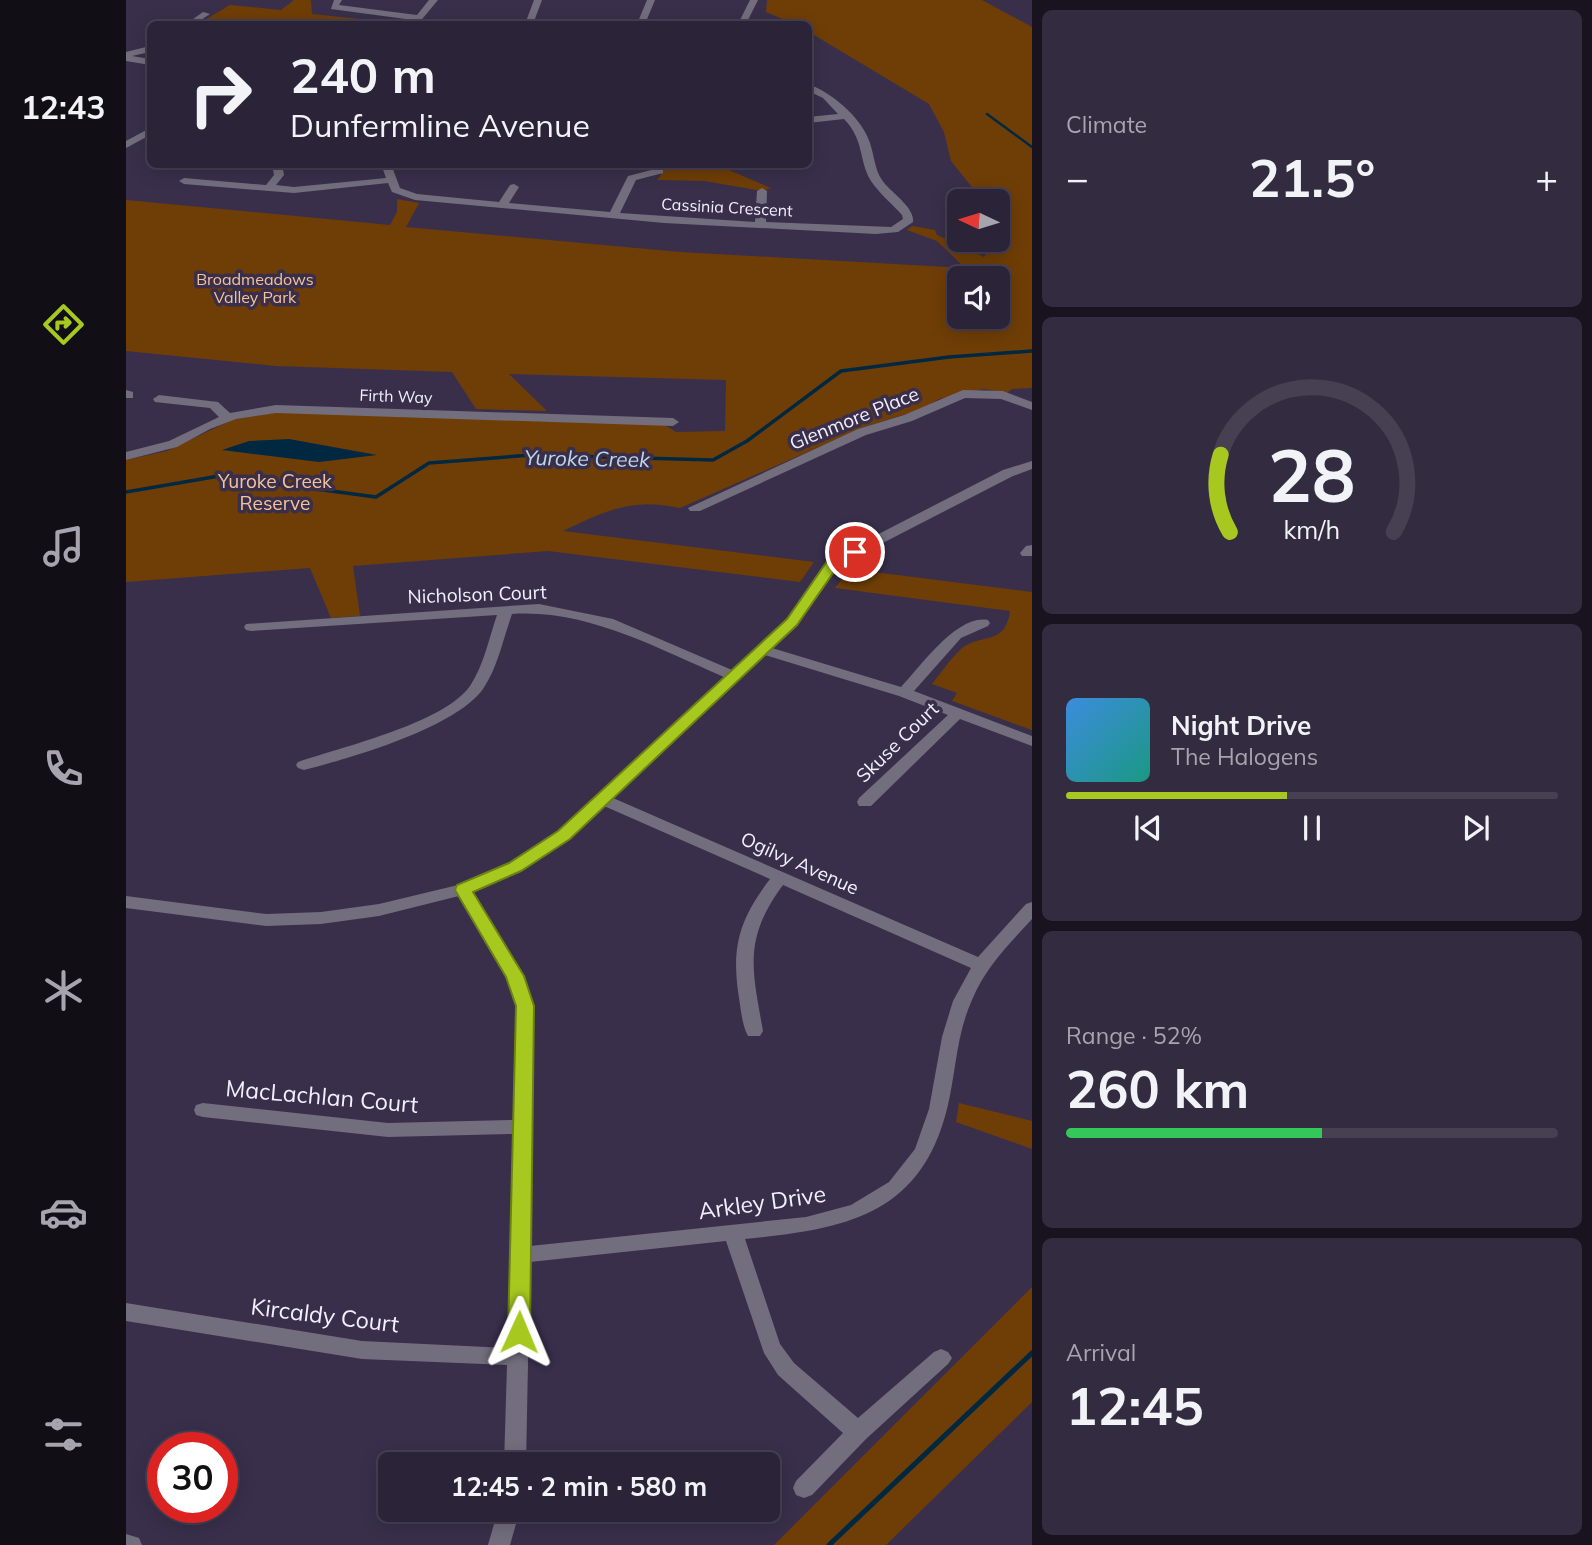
<!DOCTYPE html>
<html lang="en">
<head>
<meta charset="utf-8">
<style>
  :root { --surface:#2b2338; --page:#332b40; --text:#f1f3f6; --muted:#a6a4ae; --line:#474053; --accent:#a7c81f }
  body { margin:0; font-family:Mulish,sans-serif; background:var(--page); color:var(--text); height:100vh; display:flex; flex-direction:column; font-size:26px; white-space:nowrap }
  * { box-sizing:border-box; margin:0 }
  p { font-size:23px; color:var(--muted) }
  .icon { flex:none; width:38px; height:38px; fill:none; stroke:currentColor; stroke-width:2; stroke-linecap:round; stroke-linejoin:round }
  .map { position:relative; flex:1; overflow:hidden }
  .details { display:flex; flex-direction:column; gap:10px; padding:10px; background:#18131f; width:560px }
  .details>* { flex:none }
  .guide { position:absolute; left:21px; top:21px; width:665px; height:147px; border-radius:10px; box-shadow:0 4px 18px #0003,0 0 0 2px var(--line); background:#2b2338; color:var(--text); overflow:hidden }
  .needle { width:46px; rotate:274deg }
  .controls { position:absolute; left:821px; top:189px; display:grid; gap:14px }
  .controls a { display:grid; place-items:center; width:63px; height:63px; border-radius:10px; background:var(--surface); box-shadow:0 4px 18px #0003,0 0 0 2px var(--line); font-size:35px }
  .speed { position:absolute; left:21px; top:1432px; display:flex; gap:14px; font-size:35px; font-weight:700; text-align:center }
  .speed>* { display:grid; place-content:center; width:91px; height:91px; border-radius:50%; background:var(--surface); box-shadow:0 4px 18px #0003,0 0 0 2px var(--line); line-height:1 }
  .speed .limit { border:10px solid #d22; background:#fff; color:#111 }
  .pin { position:absolute; display:grid; place-items:center; width:60px; height:60px; color:#fff; margin:-30px; border:4px solid #fff; border-radius:50%; box-shadow:0 2px 7px #0007 }
  .me { position:absolute; width:77px; margin:-38px; rotate:1deg; stroke-linejoin:round; filter:drop-shadow(0 0 5px #0008) }
  .turn { display:flex; align-items:center; gap:24px; height:147px; padding:0 28px; font-size:32px }
  .turn .icon { width:91px; height:91px; stroke-width:2.5 }
  .turn b { display:block; font-size:49px; line-height:60px }
  .big { font-size:52px; font-weight:700; line-height:1.1 }
  .details .card { flex:1; display:flex; flex-direction:column; justify-content:center; gap:10px; min-width:0; padding:0 24px; border-radius:10px; background:var(--page) }
  .details .dial { align-items:center; gap:0 }
  .dial svg { height:182px; overflow:visible; fill:none; stroke:var(--line); stroke-width:7; stroke-linecap:round; text-anchor:middle }
  .dial text { fill:var(--text); stroke:none }
  .song { display:flex; align-items:center; gap:21px }
  .cover { width:84px; height:84px; border-radius:10px; background:linear-gradient(135deg,hsl(210 70% 55%),hsl(170 70% 35%)) }
  .played { height:7px; border-radius:4px; background:linear-gradient(90deg,var(--accent) 45%,var(--line) 45%) }
  .keys { display:flex; justify-content:space-around; direction:ltr }
  .heat { display:flex; justify-content:space-between; align-items:center; font-size:38px; direction:ltr }
  .charge { height:10px; border-radius:5px; background:linear-gradient(90deg,#34c759 52%,var(--line) 0) }
  .trip { position:absolute; left:252px; top:1452px; width:402px; height:70px; border-radius:10px; background:var(--surface); box-shadow:0 4px 18px #0003,0 0 0 2px var(--line); font-weight:700; line-height:70px; text-align:center }
  main { display:flex; flex:1; min-height:0 }
  .dock { display:flex; flex-direction:column; width:126px; justify-content:space-around; align-items:center; background:#110e16; color:var(--muted) }
  .dock .icon { width:49px; height:49px }
  .dock .on { color:var(--accent) }
  .dock b { font-size:32px; color:var(--text) }
  .map>svg:first-child { display:block }
  .green { fill:#6f3e06; fill-rule:evenodd }
  .water { fill:#002841 }
  .lines { fill:none; stroke-linecap:round; stroke-linejoin:round }
  .stream-far2 { stroke:#002841; stroke-width:2.5 }
  .stream-far1 { stroke:#002841; stroke-width:3.5 }
  .stream { stroke:#002841; stroke-width:5 }
  .minor { fill:#736e7d; fill-rule:evenodd }
  .route { fill:#a7c81f; stroke:#6d8214; stroke-width:2 }
  .labels { text-anchor:middle; dominant-baseline:central; stroke-width:7; stroke-linejoin:round; paint-order:stroke }
  .far-street-label { font-size:16px; fill:#f4effd; stroke:#392f4b }
  .far-park-label { font-size:16px; fill:#f3c39a; stroke:#392f4b }
  .street-label { font-size:19px; fill:#f4effd; stroke:#392f4b }
  .park-label { font-size:19px; fill:#f3c39a; stroke:#392f4b }
  .water-label { font-size:21px; font-style:italic; fill:#bdd7ea; stroke:#392f4b }
  .near-street-label { font-size:23px; fill:#f4effd; stroke:#392f4b }
</style>
</head>
<body>
<main>
<nav class="dock">
<b>12:43</b>
<svg class="icon on" aria-label="directions" viewBox="0 0 24 24"><path d="M12 3l9 9-9 9-9-9zM9 14v-3h6M13 9l2 2-2 2"/></svg>
<svg class="icon" aria-label="music" viewBox="0 0 24 24"><path d="M9 18V5l10-2v13"/><circle cx="6" cy="18" r="3"/><circle cx="16" cy="16" r="3"/></svg>
<svg class="icon" aria-label="phone" viewBox="0 0 24 24"><path d="M5 4h4l2 5-3 2q2 4 5 5l2-3 5 2v4C11 20 4 13 5 4z"/></svg>
<svg class="icon" aria-label="climate" viewBox="0 0 24 24"><path d="M12 3v18M4 7l16 10M4 17L20 7"/></svg>
<svg class="icon" aria-label="car" viewBox="0 0 24 24"><path d="M5 17H2v-5l4-1 3-4h7l3 4 3 1v5h-3M9 17h6M6 11h13"/><circle cx="7" cy="17" r="2"/><circle cx="17" cy="17" r="2"/></svg>
<svg class="icon" aria-label="filters" viewBox="0 0 24 24"><path d="M4 7h16M4 17h16"/><circle cx="9" cy="7" r="2"/><circle cx="15" cy="17" r="2"/></svg>
</nav>
<div class="map">
<svg width="906" height="1545" viewBox="0 0 906 1545">
  <rect width="100%" height="100%" fill="#392f4b"/>
  <g class="green">
    <path d="M168,0H185L186,14L283,24H72L104,5L155,10Z"/>
    <path d="M641,0H856L906,27V388L886,389L881,393L858,389L813,399L796,409L738,427L554,508C506,497 479,511 437,531L688,562L674,582L422,551L227,566L234,616L205,618L184,568L0,582V460L41,451L108,419L156,412L537,424L550,432L599,431L600,380L383,374L421,411L350,409L326,372L150,366L0,351V200L264,225L271,212V199L293,203L280,227L554,252L839,268L811,241L781,230L786,226L809,230L811,235L858,257L871,242L872,201H857L825,161L818,132L803,104L683,32L682,24H668L640,12ZM833,278H872V317H833Z"/>
    <path d="M534,165H603V170L645,188L636,191L579,181L531,180L535,175Z"/>
    <path d="M724,569L906,592V730L826,701L831,693L806,684C815,673 824,659 835,649C856,632 879,647 884,611L709,588Z"/>
    <path d="M833,1103L906,1121V1149L830,1122Z"/>
    <path d="M906,1287V1402L760,1545H648Z"/>
  </g>
  <path class="water" d="M163,439L251,455L193,462L96,450L123,441Z"/>
  <g class="lines">
    <path class="stream-far2" d="M861,114L906,147"/>
    <path class="stream-far1" d="M0,492L93,476L250,497L303,463L405,455L587,460L621,441L715,371L823,357L906,351"/>
    <path class="stream" d="M703,1545L906,1353"/>
    <g class="minor">
      <path d="M208,0H216L213,5L291,15L303,0H312L292,24H284L287,20L205,9Z"/>
      <path d="M408,0H416L407,24H399Z"/>
      <path d="M521,0H529L519,24H511Z"/>
      <path d="M624,0H632L620,24H612Z"/>
      <path d="M77,12L84,14L69,24H60Z"/>
      <path d="M24,46V52L6,56L24,59V65L0,61V52Z"/>
      <path d="M682,84C705,92 733,116 742,138C748,151 748,169 756,180C764,192 789,207 787,222L772,232L750,234L538,223L289,200L266,192L262,183L168,193L58,184L53,181L58,178L140,185L148,175L146,164H156L158,175L150,185L168,187L260,178L255,164H265L274,188L291,194L373,202L384,185L388,184L393,187L383,203L484,212L502,176L533,168L537,169V173L510,180L494,213L629,222L631,191L636,188L641,191L640,222L765,227L777,219L776,215C766,204 753,193 745,181C732,159 739,141 718,119L682,123V117L712,114L697,98L682,91Z"/>
      <path d="M24,128V135L0,148V141Z"/>
      <path d="M0,390L7,392V398H0Z"/>
      <path d="M837,390L877,391L906,402V410L875,399L839,398L786,421L740,435L574,511H564L562,508L732,429L778,415Z"/>
      <path d="M33,395L92,402L104,413L150,405L547,418L553,422L547,426L150,413L110,419L84,429L51,447L0,460V452L43,441L93,417L84,408L29,402L27,399Z"/>
      <path d="M906,461V469L887,476L712,566L671,625L646,648L775,687C794,667 831,614 862,620L864,623L862,626L835,638L788,691L906,736V746L834,719L745,806H733L731,802L733,798L822,715L773,696L639,655L487,798L852,957L900,904L906,902V919C883,944 859,968 846,1000C830,1035 830,1073 821,1109C794,1217 717,1229 619,1239L654,1344L668,1363L732,1418L808,1352L815,1349L822,1352L826,1358L822,1364L740,1439L686,1495L678,1498L670,1495L667,1488L670,1481L717,1433L652,1375L638,1353L600,1241L404,1262L400,1465H378L381,1365L236,1359L0,1321V1303L236,1341L381,1348L387,1134L262,1137L77,1117L70,1115L68,1110L70,1105L77,1103L262,1123L387,1120L390,1006L380,976L333,896L253,916L195,924L140,926L0,908V896L140,914L195,912L253,904L332,885L383,863L432,831L598,677C530,648 461,609 386,614C377,639 372,667 357,689C329,728 225,758 178,770L172,768L170,765L172,762C216,747 318,723 344,686C358,665 363,638 371,615L125,631L120,630L118,627L120,624L413,604L487,619L606,670L661,619L702,560L877,470ZM478,806L644,879C613,920 605,947 613,998C615,1010 616,1025 622,1036H634L637,1031C626,969 617,939 657,885L845,968L827,1001L816,1037L803,1109L789,1149L763,1182L725,1205L680,1217L404,1246L408,1006L398,976L347,891C403,867 434,848 478,806Z"/>
      <path d="M906,545V556H896L894,553L900,546Z"/>
      <path d="M372,1510H394L384,1545H362Z"/>
      <path d="M0,1534L13,1538L16,1545H0Z"/>
    </g>
  </g>
  <path class="route" d="M724,549L735,552L712,566L671,625L444,839L395,871L347,892L398,976L408,1006L404,1332L401,1338L393,1340L386,1338L382,1332L390,1006L380,977L329,890L331,885L383,863L432,831L661,619L702,560Z"/>
  <g class="labels">
    <g class="far-street-label">
      <text transform="translate(601 207) rotate(3)">Cassinia Crescent</text>
      <text transform="translate(270 396) rotate(2)">Firth Way</text>
    </g>
    <g class="far-park-label">
      <text x="129" y="279">Broadmeadows<tspan x="129" dy="18">Valley Park</tspan></text>
    </g>
    <g class="street-label">
      <text transform="translate(728 418) rotate(-22)">Glenmore Place</text>
      <text transform="translate(351 594) rotate(-2)">Nicholson Court</text>
      <text transform="translate(771 742) rotate(-44)">Skuse Court</text>
      <text transform="translate(674 863) rotate(24)">Ogilvy Avenue</text>
    </g>
    <g class="park-label">
      <text x="149" y="481">Yuroke Creek<tspan x="149" dy="22">Reserve</tspan></text>
    </g>
    <g class="water-label">
      <text transform="translate(461 458) rotate(1)">Yuroke Creek</text>
    </g>
    <g class="near-street-label">
      <text transform="translate(196 1096) rotate(5)">MacLachlan Court</text>
      <text transform="translate(636 1202) rotate(-8)">Arkley Drive</text>
      <text transform="translate(199 1315) rotate(7)">Kircaldy Court</text>
    </g>
  </g>
</svg>
<div class="controls">
<a><svg class="needle" viewBox="-14 -14 28 28"><path d="M0-13l5 13h-10z" fill="#e53935"/><path d="M0 13l5-13h-10z" fill="#a6a4ae"/></svg></a>
<a><svg class="icon" aria-label="sound" viewBox="0 0 24 24"><path d="M4 9h4l5-4v14l-5-4H4zM17 9q2 3 0 6"/></svg></a>
</div>
<div class="speed"><div class="limit">30</div></div>
<div class="pin" style="left:729px;top:552px;background:#d93025"><svg class="icon" aria-label="arrive" viewBox="0 0 24 24"><path d="M6 21V4h12l-3 4 3 4H6"/></svg></div>
<svg class="me" style="left:393px;top:1332px" viewBox="-20 -20 40 40"><path d="M0-17L14 15 0 8-14 15z" fill="#a7c81f" stroke="#fff" stroke-width="4"/></svg>
<div class="trip">12:45 · 2 min · 580 m</div>
<div class="guide">
<div class="turn"><svg class="icon" aria-label="right" viewBox="0 0 24 24"><path d="M7 20v-9h11M14 6l5 5-5 5"/></svg><div><b>240 m</b>Dunfermline Avenue</div></div>
</div>
</div>
<section class="details">
<div class="card"><p>Climate</p>
<div class="heat"><a>−</a><b class="big">21.5°</b><a>+</a></div>
</div>
<div class="card dial"><svg viewBox="0 0 100 80">
<path d="M14 69A42 42 0 1 1 86 69"/>
<path d="M14 69A42 42 0 0 1 10 35" stroke="#a7c81f"/>
<text x="50" y="56" font-size="32" font-weight="700">28</text>
<text x="50" y="72" font-size="11">km/h</text>
</svg></div>
<div class="card">
<div class="song"><i class="cover"></i><div><b>Night Drive</b><p>The Halogens</p></div></div>
<div class="played"></div>
<div class="keys"><svg class="icon" aria-label="previous" viewBox="0 0 24 24"><path d="M18 5L8 12l10 7zM5 5v14"/></svg><svg class="icon" aria-label="pause" viewBox="0 0 24 24"><path d="M8 5v14M16 5v14"/></svg><svg class="icon" aria-label="next" viewBox="0 0 24 24"><path d="M6 5l10 7-10 7zM19 5v14"/></svg></div>
</div>
<div class="card"><p>Range · 52%</p><b class="big">260 km</b><div class="charge"></div></div>
<div class="card"><p>Arrival</p><b class="big">12:45</b></div>
</section>
</main>
</body>
</html>
